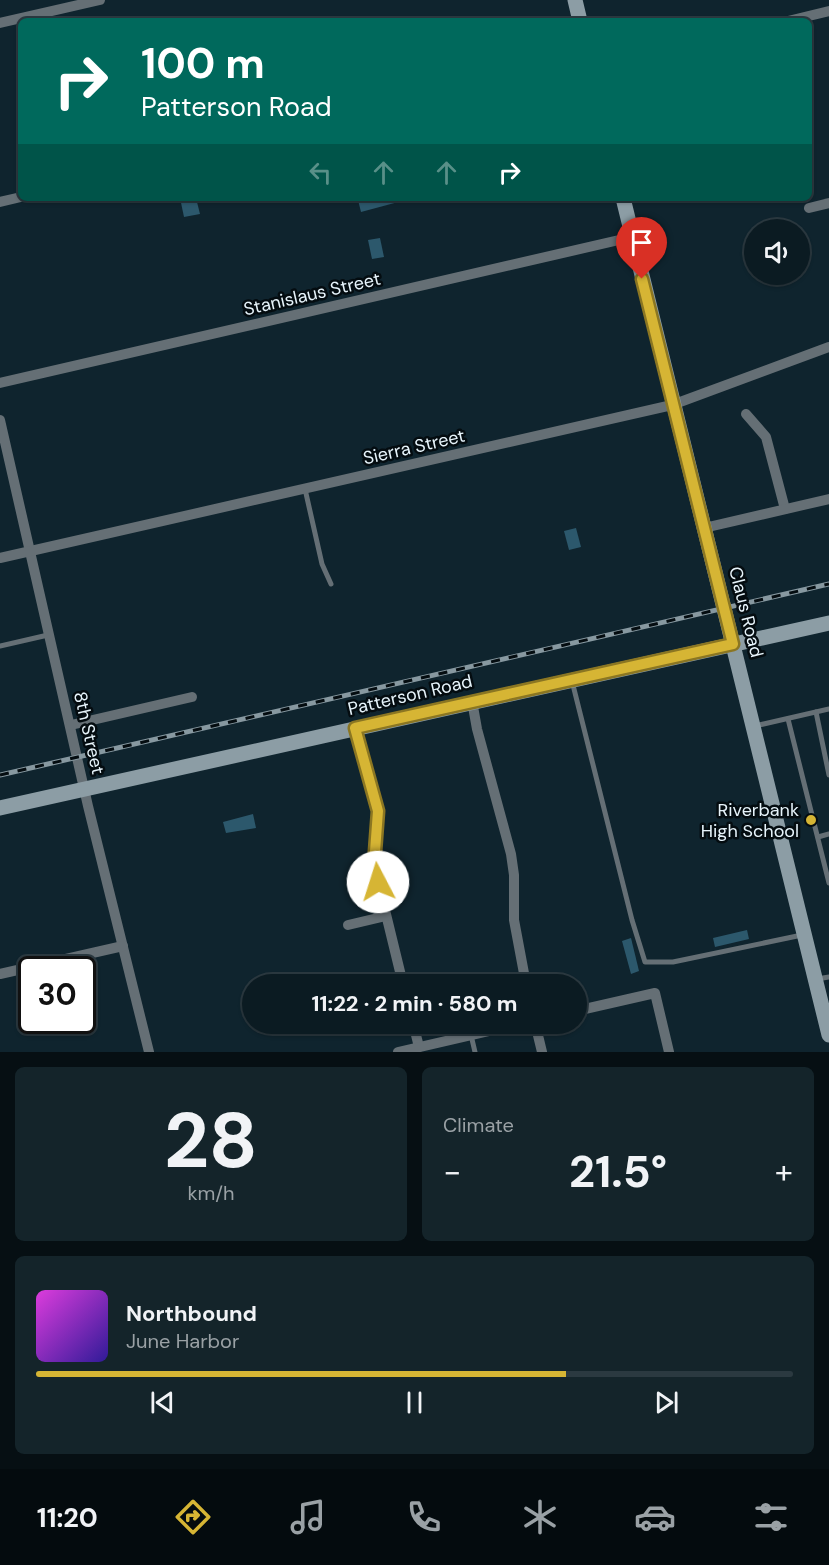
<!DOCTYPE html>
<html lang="en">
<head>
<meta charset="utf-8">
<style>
  :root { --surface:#0b1b22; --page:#14242a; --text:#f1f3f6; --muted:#9aa1a5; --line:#2b3940; --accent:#d6b534 }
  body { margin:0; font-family:"DM Sans",sans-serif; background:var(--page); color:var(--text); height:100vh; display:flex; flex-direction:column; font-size:22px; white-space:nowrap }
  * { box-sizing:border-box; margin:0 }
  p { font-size:20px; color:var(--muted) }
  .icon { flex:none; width:33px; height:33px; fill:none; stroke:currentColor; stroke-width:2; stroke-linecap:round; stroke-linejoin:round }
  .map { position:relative; height:1052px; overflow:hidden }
  .details { display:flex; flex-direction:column; gap:15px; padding:15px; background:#060f13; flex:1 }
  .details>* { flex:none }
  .hud { position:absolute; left:18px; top:18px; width:794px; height:183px; border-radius:9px; box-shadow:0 2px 4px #0004,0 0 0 2px var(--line); background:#00695c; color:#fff; overflow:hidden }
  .controls { position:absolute; left:744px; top:219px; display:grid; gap:12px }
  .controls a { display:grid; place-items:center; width:66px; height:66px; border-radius:50%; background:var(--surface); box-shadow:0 2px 4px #0004,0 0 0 2px var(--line); font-size:30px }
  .speed { position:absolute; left:18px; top:956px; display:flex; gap:12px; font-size:30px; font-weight:700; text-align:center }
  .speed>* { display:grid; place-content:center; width:78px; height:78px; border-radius:50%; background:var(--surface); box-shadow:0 2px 4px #0004,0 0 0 2px var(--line); line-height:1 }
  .speed .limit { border:3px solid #111; border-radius:9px; background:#fff; color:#111 }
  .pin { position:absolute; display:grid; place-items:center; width:51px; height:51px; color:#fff; margin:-62px -26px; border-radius:50% 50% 50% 0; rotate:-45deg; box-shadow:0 0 6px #0007 }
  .pin .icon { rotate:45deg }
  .me { position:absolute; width:66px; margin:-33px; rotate:355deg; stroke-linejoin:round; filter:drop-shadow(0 0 4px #0008) }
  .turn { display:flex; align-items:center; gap:21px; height:126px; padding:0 24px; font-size:27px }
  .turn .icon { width:78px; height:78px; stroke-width:2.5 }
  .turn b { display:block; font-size:42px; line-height:51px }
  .lanes { display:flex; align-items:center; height:57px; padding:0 24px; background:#0003; justify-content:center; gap:30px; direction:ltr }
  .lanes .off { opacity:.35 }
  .big { font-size:45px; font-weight:700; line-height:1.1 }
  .details .card { flex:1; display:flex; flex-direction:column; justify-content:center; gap:9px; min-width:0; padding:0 21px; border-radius:9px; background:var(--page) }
  .details .dial { align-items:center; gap:0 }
  .dial b { font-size:78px; line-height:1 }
  .song { display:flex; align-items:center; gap:18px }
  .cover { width:72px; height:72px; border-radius:9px; background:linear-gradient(135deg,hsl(300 70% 55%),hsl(250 70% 35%)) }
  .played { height:6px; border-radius:3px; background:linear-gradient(90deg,var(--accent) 70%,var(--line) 70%) }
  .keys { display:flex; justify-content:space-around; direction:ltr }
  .heat { display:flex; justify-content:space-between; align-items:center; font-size:33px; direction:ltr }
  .details .tiles { flex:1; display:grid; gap:15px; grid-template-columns:1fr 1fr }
  .card:last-child { grid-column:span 2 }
  .trip { position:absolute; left:242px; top:974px; width:345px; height:60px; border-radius:30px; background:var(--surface); box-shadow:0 2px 4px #0004,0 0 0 2px var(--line); font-weight:700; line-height:60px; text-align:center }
  .dock { display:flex; height:96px; justify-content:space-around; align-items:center; background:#040b0e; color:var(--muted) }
  .dock .icon { width:42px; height:42px }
  .dock .current { color:var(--accent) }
  .dock b { font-size:27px; color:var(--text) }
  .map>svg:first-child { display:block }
  .building { fill:#2c586c }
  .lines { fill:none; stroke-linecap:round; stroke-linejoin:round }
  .lane { stroke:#656f75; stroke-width:5 }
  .street { stroke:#656f75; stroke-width:10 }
  .secondary { stroke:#8c9da5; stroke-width:15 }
  .rail-casing { stroke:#8798a0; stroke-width:5 }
  .rail { stroke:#040c10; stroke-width:3; stroke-dasharray:9; stroke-linecap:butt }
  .route-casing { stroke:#8b7622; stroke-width:15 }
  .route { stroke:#d6b534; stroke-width:10 }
  .poi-dot { fill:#d6b534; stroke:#040c10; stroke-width:2 }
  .labels { text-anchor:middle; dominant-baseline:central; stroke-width:5; stroke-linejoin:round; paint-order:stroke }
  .street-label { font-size:18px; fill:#e7f4fb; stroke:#040c10 }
  .poi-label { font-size:18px; fill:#e7f4fb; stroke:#040c10; text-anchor:end }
</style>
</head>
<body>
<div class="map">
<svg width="829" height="1052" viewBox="0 0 829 1052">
  <rect width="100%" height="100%" fill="#0f242e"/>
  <g class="building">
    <path d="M180,198H196L200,214L184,217Z"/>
    <path d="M367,198H401L402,201L361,212L358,200Z"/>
    <path d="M380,238L384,257L372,259L368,240Z"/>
    <path d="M576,528L581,547L569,550L564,531Z"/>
    <path d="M253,814L256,828L226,833L223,822Z"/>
    <path d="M747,930L749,939L715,947L713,938Z"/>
    <path d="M631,938L639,971L631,974L622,941Z"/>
  </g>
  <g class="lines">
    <g class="lane">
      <path d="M305,489L322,564L331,584"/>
      <path d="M0,646L48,635"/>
      <path d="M572,681L632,920L645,962H673L802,935"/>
      <path d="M816,712L829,775"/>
      <path d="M788,719L829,883"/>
      <path d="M755,726L829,709"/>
      <path d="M818,837L829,834"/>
      <path d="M817,979L829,977"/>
      <path d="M471,1035L475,1052"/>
    </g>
    <g class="street">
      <path d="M788,21L829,11"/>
      <path d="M0,23L100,0"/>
      <path d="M0,202L21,197"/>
      <path d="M809,208L829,203"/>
      <path d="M0,383L632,237"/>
      <path d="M746,414L766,437L785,509"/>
      <path d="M0,420L88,806L149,1052"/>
      <path d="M704,528L829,499"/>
      <path d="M0,558L672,405L829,347"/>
      <path d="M472,701L477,729L511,854L514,875V920L526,984"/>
      <path d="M71,725L192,697"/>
      <path d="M355,728L378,811L374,865L403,984"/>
      <path d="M348,925L386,916"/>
      <path d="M0,974L123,946"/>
      <path d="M576,1011L655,993L669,1052"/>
      <path d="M413,1023L419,1047"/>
      <path d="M535,1023L542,1052"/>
      <path d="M398,1052L524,1023"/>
    </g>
    <g class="secondary">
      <path d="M575,0L580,21"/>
      <path d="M623,198L829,1035"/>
      <path d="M0,808L829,623"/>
    </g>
    <defs>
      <path id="rail" d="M0,775L829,584"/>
    </defs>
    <use href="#rail" class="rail-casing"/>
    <use href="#rail" class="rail"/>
  </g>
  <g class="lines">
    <defs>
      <path id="route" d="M378,882L374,865L378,811L355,728L733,644L642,279"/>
    </defs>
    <use href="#route" class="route-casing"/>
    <use href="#route" class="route"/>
  </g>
  <circle class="poi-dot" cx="811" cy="820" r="6"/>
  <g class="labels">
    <g class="street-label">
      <text transform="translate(312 294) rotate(-13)">Stanislaus Street</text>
      <text transform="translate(414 447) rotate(-13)">Sierra Street</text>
      <text transform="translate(746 612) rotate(76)">Claus Road</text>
      <text transform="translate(410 695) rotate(-13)">Patterson Road</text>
      <text transform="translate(89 733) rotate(77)">8th Street</text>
    </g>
    <g class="poi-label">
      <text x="799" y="810">Riverbank<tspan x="799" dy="21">High School</tspan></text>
    </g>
  </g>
</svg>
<div class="controls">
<a><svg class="icon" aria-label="sound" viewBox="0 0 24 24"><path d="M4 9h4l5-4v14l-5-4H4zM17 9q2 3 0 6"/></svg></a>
</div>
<div class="speed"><div class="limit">30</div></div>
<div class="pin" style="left:642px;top:279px;background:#d93025"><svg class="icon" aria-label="arrive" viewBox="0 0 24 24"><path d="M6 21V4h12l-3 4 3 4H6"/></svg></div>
<svg class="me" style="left:378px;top:882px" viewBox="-20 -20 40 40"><circle r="19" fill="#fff"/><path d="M0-13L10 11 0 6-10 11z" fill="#d6b534"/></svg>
<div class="trip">11:22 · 2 min · 580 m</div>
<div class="hud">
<div class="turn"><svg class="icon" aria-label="right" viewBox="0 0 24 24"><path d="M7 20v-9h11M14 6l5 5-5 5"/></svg><div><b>100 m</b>Patterson Road</div></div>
<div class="lanes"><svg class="icon off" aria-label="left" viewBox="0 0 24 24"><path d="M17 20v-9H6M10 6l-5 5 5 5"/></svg><svg class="icon off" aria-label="ahead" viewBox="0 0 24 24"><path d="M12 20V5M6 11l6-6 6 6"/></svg><svg class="icon off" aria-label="ahead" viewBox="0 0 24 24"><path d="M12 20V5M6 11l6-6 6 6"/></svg><svg class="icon" aria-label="right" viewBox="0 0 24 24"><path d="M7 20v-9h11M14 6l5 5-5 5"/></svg></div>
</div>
</div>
<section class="details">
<div class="tiles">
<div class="card dial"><b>28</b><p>km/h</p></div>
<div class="card"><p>Climate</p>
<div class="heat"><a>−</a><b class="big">21.5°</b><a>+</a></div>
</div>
<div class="card">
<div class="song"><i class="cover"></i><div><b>Northbound</b><p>June Harbor</p></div></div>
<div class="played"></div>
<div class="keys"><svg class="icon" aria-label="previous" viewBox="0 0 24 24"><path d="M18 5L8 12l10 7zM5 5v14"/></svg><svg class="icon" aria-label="pause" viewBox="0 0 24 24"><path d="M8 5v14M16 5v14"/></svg><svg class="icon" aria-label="next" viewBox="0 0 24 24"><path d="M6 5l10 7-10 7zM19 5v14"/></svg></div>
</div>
</div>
</section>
<nav class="dock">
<b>11:20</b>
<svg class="icon current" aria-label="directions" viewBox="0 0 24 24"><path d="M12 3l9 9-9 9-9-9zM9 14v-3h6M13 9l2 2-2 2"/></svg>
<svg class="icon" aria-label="music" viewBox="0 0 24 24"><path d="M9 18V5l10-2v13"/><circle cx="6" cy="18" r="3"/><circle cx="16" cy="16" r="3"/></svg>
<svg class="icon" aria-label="phone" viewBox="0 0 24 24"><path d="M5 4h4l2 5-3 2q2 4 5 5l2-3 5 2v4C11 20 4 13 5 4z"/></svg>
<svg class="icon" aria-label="climate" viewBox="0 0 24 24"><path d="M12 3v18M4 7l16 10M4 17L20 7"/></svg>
<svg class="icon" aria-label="car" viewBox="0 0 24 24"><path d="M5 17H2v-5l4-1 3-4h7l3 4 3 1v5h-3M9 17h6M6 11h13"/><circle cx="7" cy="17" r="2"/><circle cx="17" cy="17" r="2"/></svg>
<svg class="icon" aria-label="filters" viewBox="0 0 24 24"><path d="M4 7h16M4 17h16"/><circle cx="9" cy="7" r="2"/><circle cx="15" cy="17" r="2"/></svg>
</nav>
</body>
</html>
